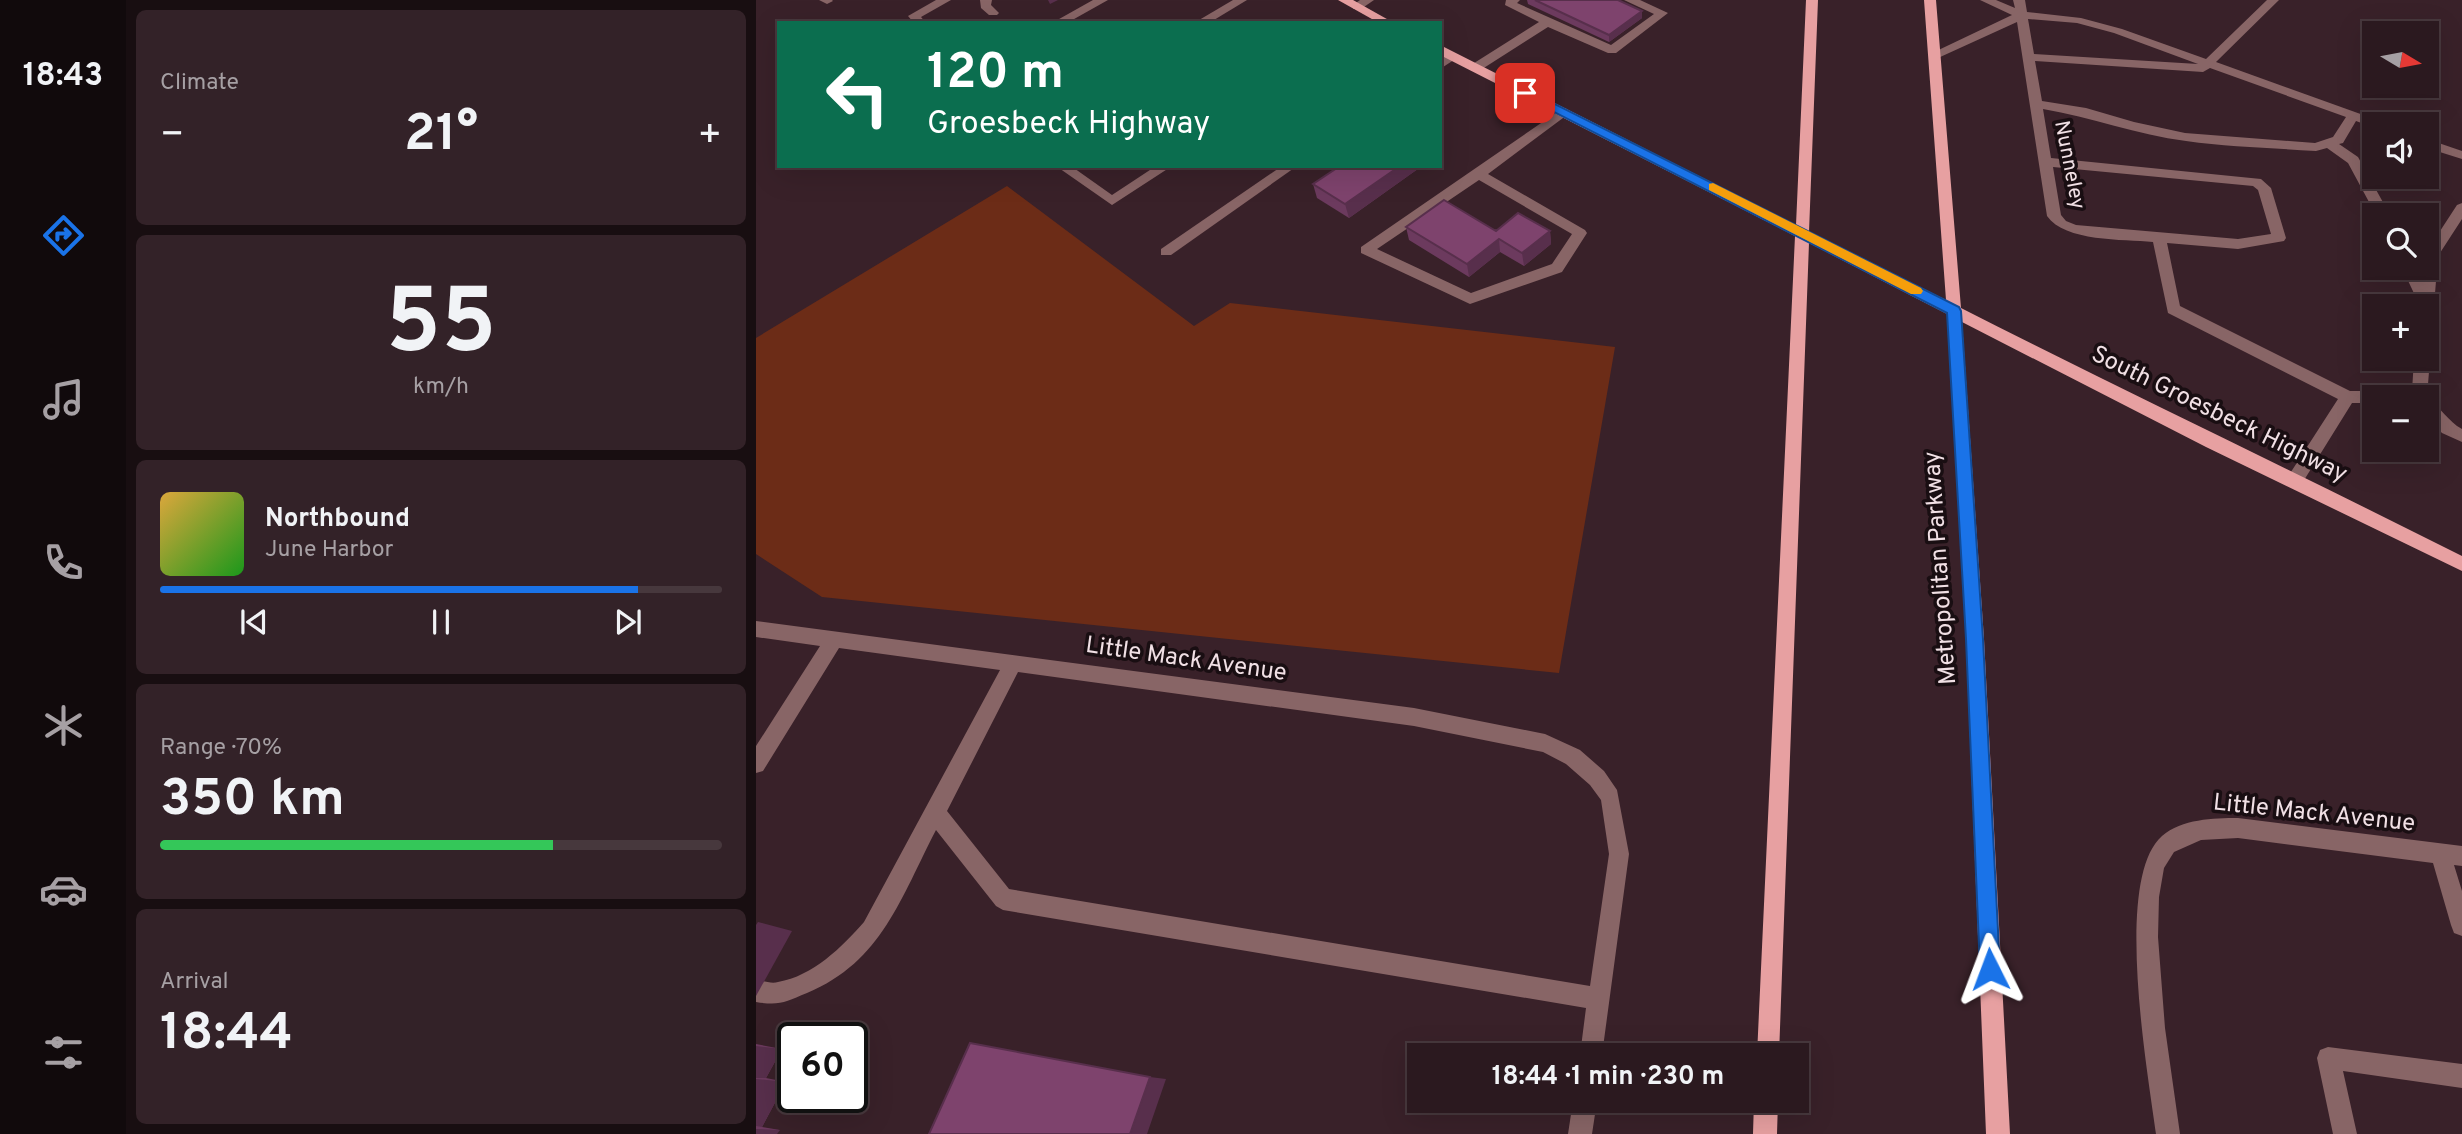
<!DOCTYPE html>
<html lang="en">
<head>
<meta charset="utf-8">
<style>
  :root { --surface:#2b191f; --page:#332228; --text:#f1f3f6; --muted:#a6a0a4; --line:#47383d; --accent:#1a73e8 }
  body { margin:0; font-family:Overpass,sans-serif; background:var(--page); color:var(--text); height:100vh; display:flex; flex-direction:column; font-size:26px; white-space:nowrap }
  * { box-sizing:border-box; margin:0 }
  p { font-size:23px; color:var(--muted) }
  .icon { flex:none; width:38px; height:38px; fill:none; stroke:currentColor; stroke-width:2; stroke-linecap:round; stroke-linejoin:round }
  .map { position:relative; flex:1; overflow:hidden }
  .drawer { display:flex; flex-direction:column; gap:10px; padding:10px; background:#180e11; width:630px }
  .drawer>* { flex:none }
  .banner { position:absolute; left:21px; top:21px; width:665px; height:147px; border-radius:0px; box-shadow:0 7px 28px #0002,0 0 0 2px var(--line); background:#0b6e4f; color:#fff; overflow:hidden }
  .needle { width:46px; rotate:100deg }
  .tools { position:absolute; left:1606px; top:21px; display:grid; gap:14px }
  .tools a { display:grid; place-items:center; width:77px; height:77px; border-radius:0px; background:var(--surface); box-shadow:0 7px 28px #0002,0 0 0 2px var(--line); font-size:35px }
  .speed { position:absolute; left:21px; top:1022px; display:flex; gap:14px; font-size:35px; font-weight:700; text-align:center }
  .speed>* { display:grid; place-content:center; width:91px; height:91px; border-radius:50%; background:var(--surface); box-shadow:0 7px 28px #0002,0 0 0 2px var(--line); line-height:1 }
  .speed .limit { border:4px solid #111; border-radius:10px; background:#fff; color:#111 }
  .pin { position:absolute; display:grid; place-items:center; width:60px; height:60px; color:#fff; margin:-30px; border-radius:14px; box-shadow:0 4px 10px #0006 }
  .me { position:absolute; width:77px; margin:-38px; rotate:357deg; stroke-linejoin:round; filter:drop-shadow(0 0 5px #0008) }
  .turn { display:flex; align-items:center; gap:24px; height:147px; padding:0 35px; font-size:32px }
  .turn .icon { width:91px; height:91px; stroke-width:2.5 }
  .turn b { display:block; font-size:49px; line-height:60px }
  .big { font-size:52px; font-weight:700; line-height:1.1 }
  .drawer .tile { flex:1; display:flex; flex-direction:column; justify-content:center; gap:10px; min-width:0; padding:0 24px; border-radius:10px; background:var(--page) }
  .drawer .dial { align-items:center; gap:0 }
  .dial b { font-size:91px; line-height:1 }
  .song { display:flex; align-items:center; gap:21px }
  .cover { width:84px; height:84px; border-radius:10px; background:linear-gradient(135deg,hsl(40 70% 55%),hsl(120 70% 35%)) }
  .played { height:7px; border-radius:4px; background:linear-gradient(90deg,var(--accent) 85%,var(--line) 85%) }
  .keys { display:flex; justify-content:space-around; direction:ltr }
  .heat { display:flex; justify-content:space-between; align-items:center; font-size:38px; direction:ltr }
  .charge { height:10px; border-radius:5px; background:linear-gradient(90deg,#34c759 70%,var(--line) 0) }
  .trip { position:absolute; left:651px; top:1043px; width:402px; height:70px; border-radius:0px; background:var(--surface); box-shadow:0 7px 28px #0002,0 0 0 2px var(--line); font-weight:700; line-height:70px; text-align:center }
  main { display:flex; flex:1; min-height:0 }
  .tab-bar { display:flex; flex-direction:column; width:126px; justify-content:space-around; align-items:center; background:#110a0c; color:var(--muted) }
  .tab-bar .icon { width:49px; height:49px }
  .tab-bar .on { color:var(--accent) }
  .tab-bar b { font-size:32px; color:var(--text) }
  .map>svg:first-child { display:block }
  .green { fill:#6c2c17 }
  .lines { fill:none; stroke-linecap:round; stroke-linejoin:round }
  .minor { fill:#886566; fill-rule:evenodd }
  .major { fill:#e7a0a1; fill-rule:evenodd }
  .wall { fill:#6c3a5e }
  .shaded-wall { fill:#582f4c }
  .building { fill:#7e436d; stroke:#582f4c; stroke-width:2 }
  .route { fill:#1a73e8; stroke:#114b97; stroke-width:2 }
  .slow { fill:#f59e0b }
  .labels { text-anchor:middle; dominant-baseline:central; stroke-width:7; stroke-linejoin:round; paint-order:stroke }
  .far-street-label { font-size:21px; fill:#f1e0e5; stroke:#190e12 }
  .street-label { font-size:24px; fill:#f1e0e5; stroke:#190e12 }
</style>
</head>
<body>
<main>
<nav class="tab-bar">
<b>18:43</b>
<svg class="icon on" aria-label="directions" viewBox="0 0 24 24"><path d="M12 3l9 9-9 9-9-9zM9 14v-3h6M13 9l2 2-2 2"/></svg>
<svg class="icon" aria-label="music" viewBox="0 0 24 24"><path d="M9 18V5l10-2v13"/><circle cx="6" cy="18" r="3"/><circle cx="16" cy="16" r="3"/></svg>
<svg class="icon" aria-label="phone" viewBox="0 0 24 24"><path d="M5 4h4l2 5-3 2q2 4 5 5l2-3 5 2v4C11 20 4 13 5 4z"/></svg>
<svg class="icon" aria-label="climate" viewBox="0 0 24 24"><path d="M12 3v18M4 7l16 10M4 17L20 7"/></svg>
<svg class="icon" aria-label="car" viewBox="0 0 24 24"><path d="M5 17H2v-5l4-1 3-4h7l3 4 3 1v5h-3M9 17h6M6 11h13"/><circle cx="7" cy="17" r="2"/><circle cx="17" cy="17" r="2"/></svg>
<svg class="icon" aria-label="filters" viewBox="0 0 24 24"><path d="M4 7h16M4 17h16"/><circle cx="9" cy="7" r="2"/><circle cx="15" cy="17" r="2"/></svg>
</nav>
<section class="drawer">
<div class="tile"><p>Climate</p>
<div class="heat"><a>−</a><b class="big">21°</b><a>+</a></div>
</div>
<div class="tile dial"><b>55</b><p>km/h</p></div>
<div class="tile">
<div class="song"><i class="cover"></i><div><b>Northbound</b><p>June Harbor</p></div></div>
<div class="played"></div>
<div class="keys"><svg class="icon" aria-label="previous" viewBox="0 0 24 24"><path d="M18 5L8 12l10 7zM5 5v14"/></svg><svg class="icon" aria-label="pause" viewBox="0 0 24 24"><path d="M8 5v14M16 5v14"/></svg><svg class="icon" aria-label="next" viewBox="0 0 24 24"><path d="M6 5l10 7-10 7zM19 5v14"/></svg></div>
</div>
<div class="tile"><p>Range · 70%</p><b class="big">350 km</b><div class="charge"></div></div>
<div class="tile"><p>Arrival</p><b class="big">18:44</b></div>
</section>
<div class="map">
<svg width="1706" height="1134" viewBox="0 0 1706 1134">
  <rect width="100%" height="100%" fill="#392129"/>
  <path class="green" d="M251,186L438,326L474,303L859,347L803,673L66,597L0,554V338Z"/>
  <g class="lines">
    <g class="minor">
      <path d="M63,0H76L77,1L71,4Z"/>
      <path d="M180,0H195L165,17L170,23H158L152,16Z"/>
      <path d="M224,0H236L235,5L243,13L241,15H233L225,8Z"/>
      <path d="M337,0H352L311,23H296Z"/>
      <path d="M477,0H491L453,23H438Z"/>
      <path d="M604,0H618L605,9H597V5Z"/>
      <path d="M750,0H764L761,3L855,45L898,14L868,0H884L912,13L860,53H852L792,27L723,71H715V65L783,22L749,5Z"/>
      <path d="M1224,0H1240L1259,8L1257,0H1269L1271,12L1325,18L1366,29L1450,59L1511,0H1523L1460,62L1624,121L1626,124H1619V128L1600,121L1587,143L1583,144L1602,157L1634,215H1620L1592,163L1571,148L1560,151C1517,148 1473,147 1430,141C1381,135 1335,117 1287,109L1295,158L1505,179L1515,188L1530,238L1528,241L1482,249L1411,243L1424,306L1594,391H1656L1658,359H1671V355L1674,359L1671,397H1619V403H1596L1545,485H1533L1531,480L1533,475L1582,399L1412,313L1397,242C1367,239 1309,242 1291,216L1261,22L1182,58L1172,55L1256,15ZM1272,19L1321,23L1358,33L1442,64L1278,54ZM1279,61L1447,72L1454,68L1590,117L1577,137L1559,143L1429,133L1378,122L1330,108L1286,101ZM1297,167L1497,186L1502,190L1515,234L1482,239L1320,225L1310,221L1305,215Z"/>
      <path d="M694,53L704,56L684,69V60Z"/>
      <path d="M807,108L811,109V115L732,174L829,230L831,233L806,272L714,304L605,253V247ZM723,180L816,234L796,264L715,293L621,249Z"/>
      <path d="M1671,139L1706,151V159L1671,148Z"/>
      <path d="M300,166H315L356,195L400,166H416L356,205Z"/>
      <path d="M526,166H541L415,255H405V249Z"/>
      <path d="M1706,203V219L1682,256L1678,306L1671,311V306H1664L1646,268H1660L1666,280L1667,268H1671V251L1701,205Z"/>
      <path d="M1671,400C1685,406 1692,422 1706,429V442L1686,433L1671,417Z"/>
      <path d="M0,621L658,708L789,734L824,750L848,771L861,790L873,854L846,1055H824L830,1008L247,910L240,906L180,830C145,897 126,962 51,993C29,1002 24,1006 0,1002V980C7,981 16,984 22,982C57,976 86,947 108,922L244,670L83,648L7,771L0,773V746L64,646L0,637ZM262,672L658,726L787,752L810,764L834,785L845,800L853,854L834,986L253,889L191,811Z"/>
      <path d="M1482,818L1706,846V866L1698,865L1706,891V936L1698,933L1695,925L1677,863L1482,838L1445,840L1418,852L1408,868L1403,897L1402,937L1409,1028L1424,1134H1400C1392,1073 1357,879 1406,836C1426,819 1457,818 1482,818Z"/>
      <path d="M1572,1047L1706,1064V1088L1587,1071L1601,1134H1577L1561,1058L1564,1050Z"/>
      <path d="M817,1101H841L836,1134H812Z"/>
    </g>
    <g class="major">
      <path d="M582,0H597L638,23H623Z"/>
      <path d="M1050,0H1062L1053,232L1190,300L1168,0H1180L1205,308C1371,392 1539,472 1706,556V571L1450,447L1206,322L1228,639L1254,1134H1230L1210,639L1191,314L1053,243L1023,1055H1001L1039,236L684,55V47H688L1040,225Z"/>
      <path d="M998,1101H1022L1021,1134H997Z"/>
    </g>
  </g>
  <g class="wall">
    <path d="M771,0H862L886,18L853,42L772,4Z"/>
    <path d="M584,166H666L593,218L561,198L557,184Z"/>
    <path d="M650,227L794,231L795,244L768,266L744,252L713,277L653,240Z"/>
    <path d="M0,1044L26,1049L10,1078L30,1082L6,1127L24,1130L0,1134Z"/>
  </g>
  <g class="shaded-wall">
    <path d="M292,0H302L294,4Z"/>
    <path d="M886,11V18L853,42V35Z"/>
    <path d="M644,166H666L593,218L589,204Z"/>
    <path d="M794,231L795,244L768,266L766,253Z"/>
    <path d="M743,239L744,252L713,277L711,264Z"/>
    <path d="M2,922L36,931L0,996V925Z"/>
    <path d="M0,1046L26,1049L10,1078H0Z"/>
    <path d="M394,1077L410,1079L391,1134H374Z"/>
    <path d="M0,1079L30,1082L6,1127L0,1126Z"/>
    <path d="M0,1129L24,1130L21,1134H0Z"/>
  </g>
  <g class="building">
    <path d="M779,0H862L886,11L853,35Z"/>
    <path d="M584,166H644L589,204L557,184Z"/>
    <path d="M688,200L740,231L762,213L794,231L766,253L743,239L711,264L650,227Z"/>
    <path d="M214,1043L394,1077L374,1134H173Z"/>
  </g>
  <path class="route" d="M765,91H773L1203,307L1205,311L1227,639L1244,969L1241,976L1234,979L1227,976L1224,969L1210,639L1191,313L765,95Z"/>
  <path class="slow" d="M957,183L1165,288L1167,291L1165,294H1155L953,190V184Z"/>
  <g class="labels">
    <g class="far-street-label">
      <text transform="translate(1313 165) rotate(79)">Nunneley</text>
    </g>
    <g class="street-label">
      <text transform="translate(1463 415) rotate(26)">South Groesbeck Highway</text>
      <text transform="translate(1185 568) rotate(-94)">Metropolitan Parkway</text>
      <text transform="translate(430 660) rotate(8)">Little Mack Avenue</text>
      <text transform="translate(1558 814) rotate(6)">Little Mack Avenue</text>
    </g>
  </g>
</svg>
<div class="tools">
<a><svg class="needle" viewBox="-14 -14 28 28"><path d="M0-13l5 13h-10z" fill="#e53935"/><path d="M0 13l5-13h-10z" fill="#a6a0a4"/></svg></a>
<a><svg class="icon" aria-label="sound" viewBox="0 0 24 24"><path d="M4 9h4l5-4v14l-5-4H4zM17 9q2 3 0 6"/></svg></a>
<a><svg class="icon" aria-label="search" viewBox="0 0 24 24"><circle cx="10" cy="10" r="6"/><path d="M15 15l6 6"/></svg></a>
<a>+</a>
<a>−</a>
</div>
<div class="speed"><div class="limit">60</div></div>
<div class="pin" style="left:769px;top:93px;background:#d93025"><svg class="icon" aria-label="arrive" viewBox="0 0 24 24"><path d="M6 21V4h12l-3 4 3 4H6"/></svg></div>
<svg class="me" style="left:1234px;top:969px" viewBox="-20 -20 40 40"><path d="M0-17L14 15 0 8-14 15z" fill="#1a73e8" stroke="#fff" stroke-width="4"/></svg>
<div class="trip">18:44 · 1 min · 230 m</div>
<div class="banner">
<div class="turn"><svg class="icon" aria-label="left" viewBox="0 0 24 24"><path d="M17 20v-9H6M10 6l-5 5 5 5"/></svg><div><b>120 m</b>Groesbeck Highway</div></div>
</div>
</div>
</main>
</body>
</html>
